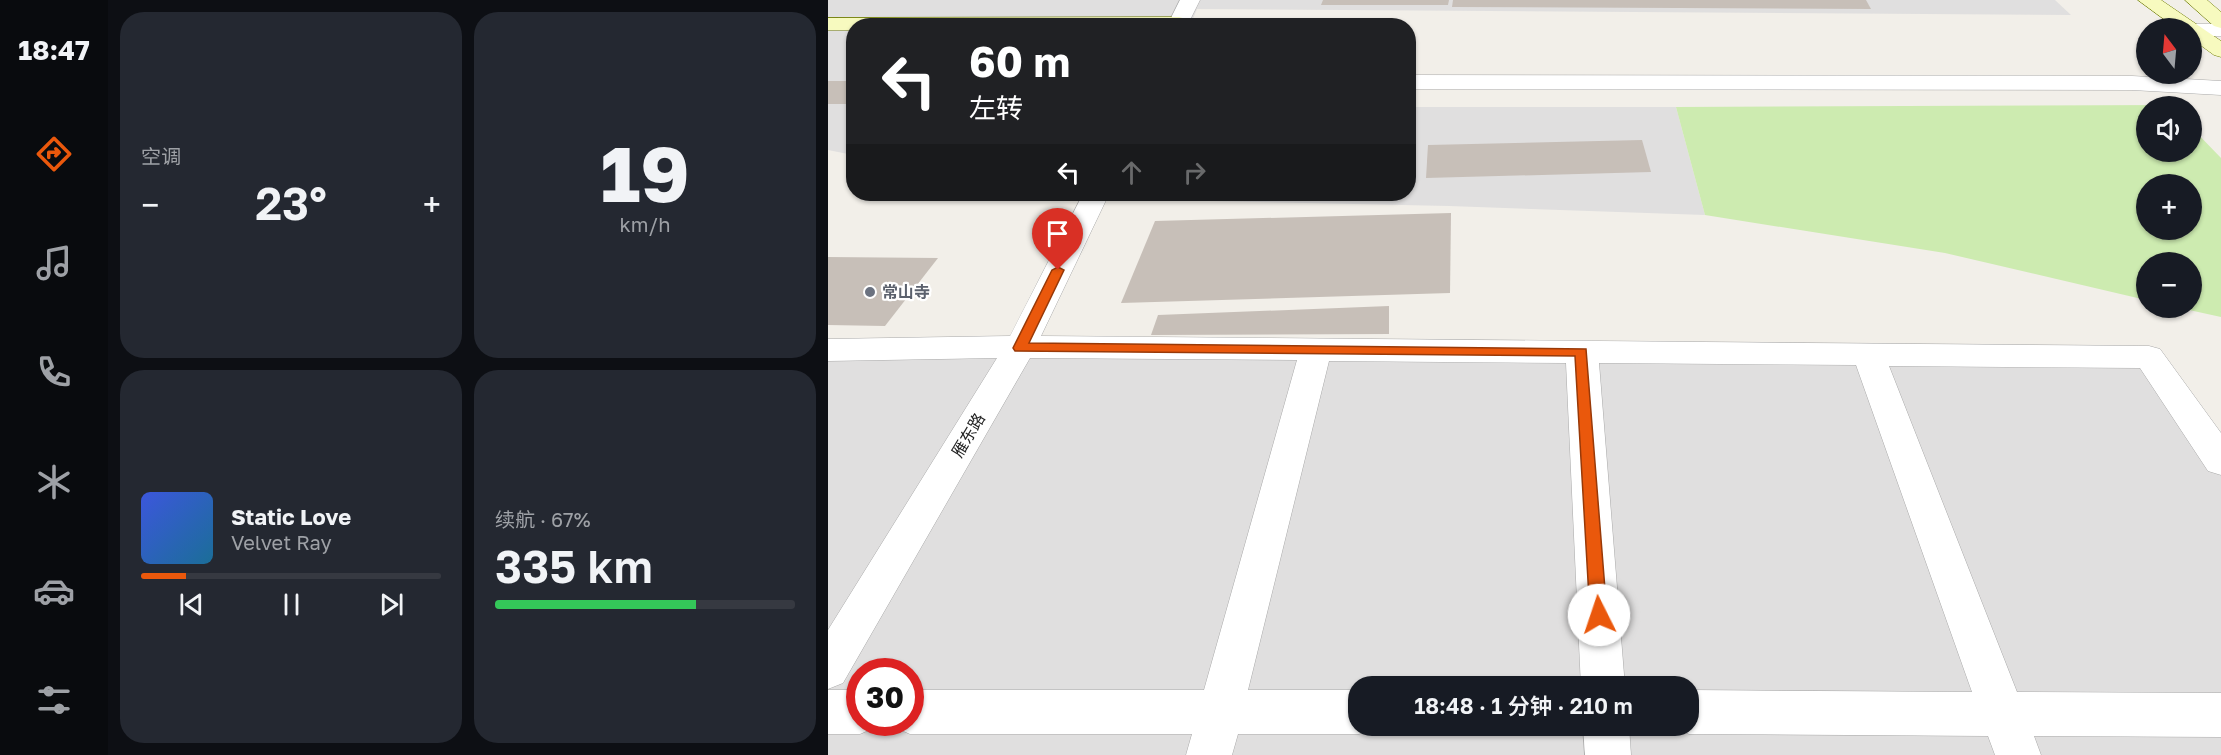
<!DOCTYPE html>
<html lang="zh">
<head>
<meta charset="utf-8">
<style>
  :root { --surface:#171b24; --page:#242831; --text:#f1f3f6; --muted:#9ea1a6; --line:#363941; --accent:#ea580c }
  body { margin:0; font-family:"Golos Text","Noto Sans SC",sans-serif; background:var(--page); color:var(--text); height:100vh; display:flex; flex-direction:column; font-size:22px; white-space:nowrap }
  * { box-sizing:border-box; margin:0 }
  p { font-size:20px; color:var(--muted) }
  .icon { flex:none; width:33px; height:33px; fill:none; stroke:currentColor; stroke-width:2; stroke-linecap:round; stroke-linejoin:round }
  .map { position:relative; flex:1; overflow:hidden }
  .details { display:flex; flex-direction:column; gap:12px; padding:12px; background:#0d0f14; width:720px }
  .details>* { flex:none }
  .guide { position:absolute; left:18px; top:18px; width:570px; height:183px; border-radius:24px; box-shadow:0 2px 4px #0004; background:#202124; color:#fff; overflow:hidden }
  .needle { width:39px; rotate:344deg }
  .tools { position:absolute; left:1308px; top:18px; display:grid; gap:12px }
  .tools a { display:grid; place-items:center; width:66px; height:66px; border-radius:50%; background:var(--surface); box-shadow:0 2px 4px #0004; font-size:30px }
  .speed { position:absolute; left:18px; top:658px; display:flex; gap:12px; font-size:30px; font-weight:700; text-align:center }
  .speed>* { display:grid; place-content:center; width:78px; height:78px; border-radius:50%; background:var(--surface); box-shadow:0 2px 4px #0004; line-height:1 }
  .speed .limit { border:9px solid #d22; background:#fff; color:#111 }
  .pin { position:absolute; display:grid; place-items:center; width:51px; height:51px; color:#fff; margin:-62px -26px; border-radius:50% 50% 50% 0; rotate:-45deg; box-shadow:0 0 6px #0007 }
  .pin .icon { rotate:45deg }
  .me { position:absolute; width:66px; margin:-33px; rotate:356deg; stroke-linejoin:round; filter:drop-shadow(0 0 4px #0008) }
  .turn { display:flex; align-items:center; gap:21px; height:126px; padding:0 24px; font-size:27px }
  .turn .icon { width:78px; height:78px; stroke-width:2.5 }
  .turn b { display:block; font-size:42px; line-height:51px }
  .lanes { display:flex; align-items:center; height:57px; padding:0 24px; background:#0003; justify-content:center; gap:30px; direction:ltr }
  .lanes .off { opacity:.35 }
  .big { font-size:45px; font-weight:600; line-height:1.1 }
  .details .card { flex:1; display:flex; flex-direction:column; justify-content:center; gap:9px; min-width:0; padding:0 21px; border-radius:24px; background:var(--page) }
  .details .dial { align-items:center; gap:0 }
  .dial b { font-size:78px; line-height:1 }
  .song { display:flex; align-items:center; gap:18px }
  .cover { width:72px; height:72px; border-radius:9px; background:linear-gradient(135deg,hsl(230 70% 55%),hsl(200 70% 35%)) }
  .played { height:6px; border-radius:3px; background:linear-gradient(90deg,var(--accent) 15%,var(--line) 15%) }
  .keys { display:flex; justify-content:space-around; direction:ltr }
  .heat { display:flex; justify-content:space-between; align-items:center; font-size:33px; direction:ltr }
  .charge { height:9px; border-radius:4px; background:linear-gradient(90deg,#34c759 67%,var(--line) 0) }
  .details .tiles { flex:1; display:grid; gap:12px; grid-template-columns:repeat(2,1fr) }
  .trip { position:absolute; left:520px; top:676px; width:351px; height:60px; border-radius:24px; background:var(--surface); box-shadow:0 2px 4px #0004; font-weight:600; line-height:60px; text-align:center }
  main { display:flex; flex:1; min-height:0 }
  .tab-bar { display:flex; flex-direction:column; width:108px; justify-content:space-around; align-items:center; background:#090b0e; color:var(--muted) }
  .tab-bar .icon { width:42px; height:42px }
  .tab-bar .selected { color:var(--accent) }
  .tab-bar b { font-size:27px; color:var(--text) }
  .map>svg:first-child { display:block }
  .residential { fill:#e0dfdf; fill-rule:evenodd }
  .grass { fill:#cdebb0; fill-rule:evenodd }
  .building { fill:#c7bfb8 }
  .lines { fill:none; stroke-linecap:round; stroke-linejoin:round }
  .street-casing { stroke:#a9a9a9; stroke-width:1 }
  .secondary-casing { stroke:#707d05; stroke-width:1 }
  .street { fill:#fff; fill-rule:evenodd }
  .secondary { fill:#f7fabf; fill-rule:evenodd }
  .route { fill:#ea580c; stroke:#983908; stroke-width:1.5 }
  .worship-dot { fill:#6b7280; stroke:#fff; stroke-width:2 }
  .labels { text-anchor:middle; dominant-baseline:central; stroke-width:4.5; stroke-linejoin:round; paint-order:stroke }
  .worship-label { font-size:16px; font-weight:bold; fill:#5b616d; stroke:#fff; text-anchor:start }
  .street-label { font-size:16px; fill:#222; stroke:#fff }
</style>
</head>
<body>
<main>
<nav class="tab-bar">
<b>18:47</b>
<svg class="icon selected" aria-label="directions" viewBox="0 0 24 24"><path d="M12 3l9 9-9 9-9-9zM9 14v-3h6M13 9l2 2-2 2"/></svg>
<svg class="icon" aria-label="music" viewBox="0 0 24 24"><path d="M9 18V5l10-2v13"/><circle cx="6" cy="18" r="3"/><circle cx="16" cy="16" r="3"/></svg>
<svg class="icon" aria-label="phone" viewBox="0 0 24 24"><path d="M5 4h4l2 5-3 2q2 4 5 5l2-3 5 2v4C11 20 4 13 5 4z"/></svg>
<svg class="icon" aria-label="climate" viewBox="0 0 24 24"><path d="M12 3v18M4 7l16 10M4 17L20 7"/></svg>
<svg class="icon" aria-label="car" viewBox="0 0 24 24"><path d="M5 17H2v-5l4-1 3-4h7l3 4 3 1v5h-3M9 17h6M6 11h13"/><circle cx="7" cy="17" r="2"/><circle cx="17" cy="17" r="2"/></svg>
<svg class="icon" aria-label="filters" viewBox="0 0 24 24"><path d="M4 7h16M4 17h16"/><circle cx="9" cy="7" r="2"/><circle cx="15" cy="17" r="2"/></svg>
</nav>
<section class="details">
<div class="tiles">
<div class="card"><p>空调</p>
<div class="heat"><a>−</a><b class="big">23°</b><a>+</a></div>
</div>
<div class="card dial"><b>19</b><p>km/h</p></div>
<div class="card">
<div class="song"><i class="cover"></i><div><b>Static Love</b><p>Velvet Ray</p></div></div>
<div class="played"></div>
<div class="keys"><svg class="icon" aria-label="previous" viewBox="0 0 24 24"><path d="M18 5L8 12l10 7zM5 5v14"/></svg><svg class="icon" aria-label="pause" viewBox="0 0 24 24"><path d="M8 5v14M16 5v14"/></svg><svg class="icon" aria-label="next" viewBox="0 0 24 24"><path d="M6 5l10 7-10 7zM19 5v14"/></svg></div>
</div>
<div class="card"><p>续航 · 67%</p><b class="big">335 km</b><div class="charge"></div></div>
</div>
</section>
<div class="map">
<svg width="1393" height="755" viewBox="0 0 1393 755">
  <rect width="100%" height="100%" fill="#f2efe9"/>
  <g class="residential">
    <path d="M0,0H1227L1243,15L369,9L362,26H26L25,155L0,150Z"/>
    <path d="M581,107H848L877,215L621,206L281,199L248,194H580Z"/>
    <path d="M0,352L1310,353L1393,473V755H0ZM32,672H82V723H32ZM531,687H861V726H531Z"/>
  </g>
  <path class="grass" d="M1341,105L1318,106V152H1364V128L1393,158V317L1352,308H1364V262H1318V300L1117,253L877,215L848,107ZM1318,184H1364V230H1318Z"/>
  <g class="building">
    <path d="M495,0H621L620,5H493Z"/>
    <path d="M625,0H1038L1043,9L624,7Z"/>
    <rect x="0" y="81" width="26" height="23"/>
    <path d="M814,140L823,172L598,178L600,145Z"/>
    <path d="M623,213L622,293L293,303L327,221Z"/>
    <path d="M0,257L110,258L57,326L0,325Z"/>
    <path d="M561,306V334L323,335L330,315Z"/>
  </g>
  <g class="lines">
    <defs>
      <g id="street">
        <path d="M352,0H372L359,26H339Z"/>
        <path d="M1364,24H1393V36H1364V28H1355Z"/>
        <path d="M580,75L1304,76L1393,81V95L1304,90L580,89Z"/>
        <path d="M255,194H281L213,336L1321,346L1332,349L1393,433V475L1380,471L1312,368L1061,366L1189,692L1393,693V737L1206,736L1213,755H1167L1160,736L861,734L845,727L861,726V690L1144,692L1028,365L771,363L797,687H753L738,363L501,361L420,690H531V726L547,727L531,734H410L404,755H358L364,734H82L66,727L64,723H82V690H376L469,360L202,358L15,683L0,689V630L169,358L0,361V339L182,336Z"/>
        <path d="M0,690H32V723H50L48,727L32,734H0Z"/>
        <path d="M755,726H801L803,755H757Z"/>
      </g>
      <g id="secondary">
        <path d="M1310,0H1333L1393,41V57L1386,55L1364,39V28H1348Z"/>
        <path d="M1357,0H1379L1393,12V28L1386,26Z"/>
        <path d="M351,17L358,19L361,23L359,26H26V30H0V18Z"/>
      </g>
    </defs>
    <use href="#street" class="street-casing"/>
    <use href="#secondary" class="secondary-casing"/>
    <use href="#street" class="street"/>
    <use href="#secondary" class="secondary"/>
  </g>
  <path class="route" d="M230,267L236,270L201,343L758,349L779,615L777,621L771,623L765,621L762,615L747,356L187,351L185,348L224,270Z"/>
  <circle class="worship-dot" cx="42" cy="292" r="6"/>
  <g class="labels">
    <g class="worship-label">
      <text x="54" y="292">常山寺</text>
    </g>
    <g class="street-label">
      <text transform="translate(140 435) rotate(-59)">雁东路</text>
    </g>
  </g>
</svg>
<div class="tools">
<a><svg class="needle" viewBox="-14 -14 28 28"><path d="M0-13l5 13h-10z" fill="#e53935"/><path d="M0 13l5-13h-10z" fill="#9ea1a6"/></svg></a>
<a><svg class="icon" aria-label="sound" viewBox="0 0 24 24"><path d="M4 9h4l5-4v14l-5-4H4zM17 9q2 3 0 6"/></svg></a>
<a>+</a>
<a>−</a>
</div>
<div class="speed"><div class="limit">30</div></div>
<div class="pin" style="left:230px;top:270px;background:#d93025"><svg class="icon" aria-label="arrive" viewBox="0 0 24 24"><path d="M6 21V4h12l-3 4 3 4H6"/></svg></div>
<svg class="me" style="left:771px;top:615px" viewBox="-20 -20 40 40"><circle r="19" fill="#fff"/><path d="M0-13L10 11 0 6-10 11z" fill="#ea580c"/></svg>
<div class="trip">18:48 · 1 分钟 · 210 m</div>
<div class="guide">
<div class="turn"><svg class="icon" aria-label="left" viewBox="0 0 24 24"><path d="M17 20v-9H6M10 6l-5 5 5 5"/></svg><div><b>60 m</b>左转</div></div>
<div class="lanes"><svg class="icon" aria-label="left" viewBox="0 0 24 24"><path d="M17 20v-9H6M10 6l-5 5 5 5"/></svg><svg class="icon off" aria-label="ahead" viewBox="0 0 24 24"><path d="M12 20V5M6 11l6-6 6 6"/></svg><svg class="icon off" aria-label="right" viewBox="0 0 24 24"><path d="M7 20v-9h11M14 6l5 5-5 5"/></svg></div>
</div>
</div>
</main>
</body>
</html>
